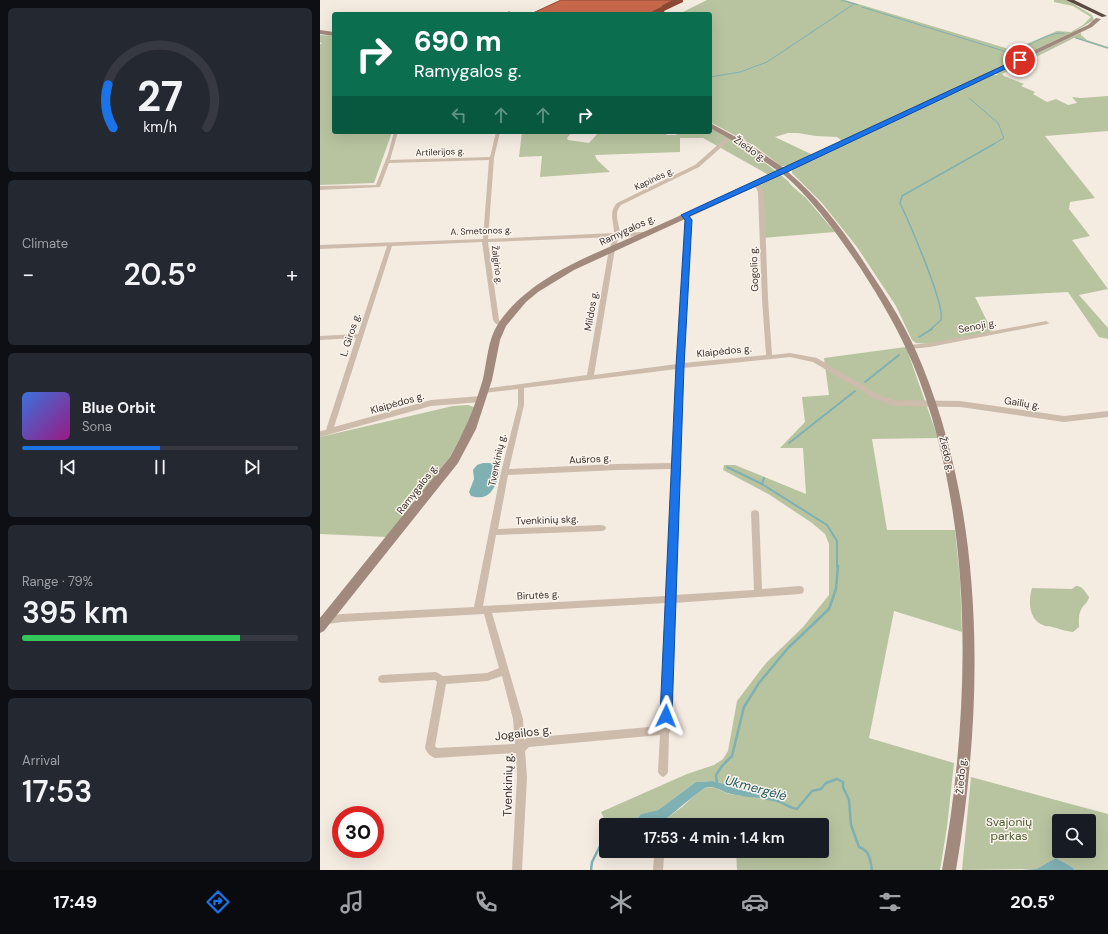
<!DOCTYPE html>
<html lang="en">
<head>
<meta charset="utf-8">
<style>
  :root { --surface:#171b24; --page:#242831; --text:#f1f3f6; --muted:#9ea1a6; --line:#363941; --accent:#1a73e8 }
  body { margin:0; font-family:"DM Sans",sans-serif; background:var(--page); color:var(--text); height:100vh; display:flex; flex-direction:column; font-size:15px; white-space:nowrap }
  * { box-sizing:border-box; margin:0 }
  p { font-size:13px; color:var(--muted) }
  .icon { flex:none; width:22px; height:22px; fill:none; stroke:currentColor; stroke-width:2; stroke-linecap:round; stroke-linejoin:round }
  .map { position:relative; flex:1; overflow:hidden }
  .sheet { display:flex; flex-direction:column; gap:8px; padding:8px; background:#0d0f14; width:320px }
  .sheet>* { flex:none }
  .guide { position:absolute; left:12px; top:12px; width:380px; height:122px; border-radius:4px; box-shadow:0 4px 16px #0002; background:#0b6e4f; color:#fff; overflow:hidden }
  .buttons { position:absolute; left:732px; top:814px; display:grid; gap:8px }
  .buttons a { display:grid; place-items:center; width:44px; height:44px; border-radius:4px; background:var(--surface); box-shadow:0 4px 16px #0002; font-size:20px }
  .speed { position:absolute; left:12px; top:806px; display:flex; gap:8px; font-size:20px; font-weight:700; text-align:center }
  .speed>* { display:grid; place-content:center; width:52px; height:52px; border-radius:50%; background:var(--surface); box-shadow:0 4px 16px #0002; line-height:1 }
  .speed .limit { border:6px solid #d22; background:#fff; color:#111 }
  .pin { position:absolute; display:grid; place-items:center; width:34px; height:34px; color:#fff; margin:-17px; border:2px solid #fff; border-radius:50%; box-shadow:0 1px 4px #0007 }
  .me { position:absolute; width:44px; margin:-22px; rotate:2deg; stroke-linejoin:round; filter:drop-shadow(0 0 3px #0008) }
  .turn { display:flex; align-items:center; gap:14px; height:84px; padding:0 16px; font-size:18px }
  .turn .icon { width:52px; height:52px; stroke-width:2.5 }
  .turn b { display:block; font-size:28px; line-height:34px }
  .lanes { display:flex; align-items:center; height:38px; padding:0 16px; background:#0003; justify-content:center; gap:20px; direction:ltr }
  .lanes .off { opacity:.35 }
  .big { font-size:30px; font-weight:600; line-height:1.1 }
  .sheet .widget { flex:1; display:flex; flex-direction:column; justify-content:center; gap:6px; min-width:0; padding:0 14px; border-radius:6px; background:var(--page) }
  .sheet .dial { align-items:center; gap:0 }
  .dial svg { height:104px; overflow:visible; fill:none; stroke:var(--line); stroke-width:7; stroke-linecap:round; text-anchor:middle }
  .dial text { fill:var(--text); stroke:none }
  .song { display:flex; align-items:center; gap:12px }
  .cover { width:48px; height:48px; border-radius:6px; background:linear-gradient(135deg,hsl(220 70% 55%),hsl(310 70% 35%)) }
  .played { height:4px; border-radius:2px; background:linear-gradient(90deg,var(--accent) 50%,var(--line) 50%) }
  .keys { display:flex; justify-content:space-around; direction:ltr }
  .heat { display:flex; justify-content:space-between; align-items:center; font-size:22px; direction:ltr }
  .charge { height:6px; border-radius:3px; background:linear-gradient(90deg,#34c759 79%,var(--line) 0) }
  .trip { position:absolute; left:279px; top:818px; width:230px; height:40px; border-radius:4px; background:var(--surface); box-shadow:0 4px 16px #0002; font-weight:600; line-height:40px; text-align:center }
  .dock { display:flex; height:64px; justify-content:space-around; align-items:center; background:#090b0e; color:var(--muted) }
  .dock .icon { width:28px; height:28px }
  .dock .selected { color:var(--accent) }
  .dock b { font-size:18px; color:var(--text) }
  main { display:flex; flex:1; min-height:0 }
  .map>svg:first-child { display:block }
  .green { fill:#b8c4a0; fill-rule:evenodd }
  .water { fill:#7fb0b2 }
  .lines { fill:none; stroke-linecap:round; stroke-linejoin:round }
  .stream-far3 { stroke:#7fb0b2; stroke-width:1 }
  .stream-far2 { stroke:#7fb0b2; stroke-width:1.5 }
  .stream-far1 { stroke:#7fb0b2; stroke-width:2 }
  .stream { stroke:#7fb0b2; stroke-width:2.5 }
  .street { fill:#cdbbac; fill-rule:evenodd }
  .secondary { fill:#a18a7d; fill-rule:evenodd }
  .highway { fill:#5c4a42; fill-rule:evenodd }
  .shaded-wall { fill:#8c4a34 }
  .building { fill:#c8694b; stroke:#8c4a34 }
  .route { fill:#1a73e8; stroke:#114b97 }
  .labels { text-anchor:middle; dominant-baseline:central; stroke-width:3; stroke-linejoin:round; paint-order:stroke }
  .far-street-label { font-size:9px; fill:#3b302b; stroke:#fbf5ee }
  .street-label { font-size:10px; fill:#3b302b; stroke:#fbf5ee }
  .near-street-label { font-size:12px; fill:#3b302b; stroke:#fbf5ee }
  .near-park-label { font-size:12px; fill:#4a5a2e; stroke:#fbf5ee }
  .near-water-label { font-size:13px; font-style:italic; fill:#1f5a5e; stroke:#fbf5ee }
</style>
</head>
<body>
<main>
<section class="sheet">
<div class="widget dial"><svg viewBox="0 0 100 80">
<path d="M14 69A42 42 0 1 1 86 69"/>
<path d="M14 69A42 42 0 0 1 10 36" stroke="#1a73e8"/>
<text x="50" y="56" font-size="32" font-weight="700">27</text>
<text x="50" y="72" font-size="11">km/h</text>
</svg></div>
<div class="widget"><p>Climate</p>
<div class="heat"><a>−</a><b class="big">20.5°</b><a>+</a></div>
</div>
<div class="widget">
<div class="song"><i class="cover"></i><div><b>Blue Orbit</b><p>Sona</p></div></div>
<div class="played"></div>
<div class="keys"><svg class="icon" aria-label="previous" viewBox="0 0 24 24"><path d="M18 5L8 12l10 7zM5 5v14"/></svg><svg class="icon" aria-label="pause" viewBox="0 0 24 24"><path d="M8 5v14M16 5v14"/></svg><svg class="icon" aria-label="next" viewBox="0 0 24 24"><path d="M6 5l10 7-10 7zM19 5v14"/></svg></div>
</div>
<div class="widget"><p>Range · 79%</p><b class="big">395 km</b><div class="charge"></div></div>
<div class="widget"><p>Arrival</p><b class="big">17:53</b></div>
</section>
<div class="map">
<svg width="788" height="870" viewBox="0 0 788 870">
  <rect width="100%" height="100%" fill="#f4ebe1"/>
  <g class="green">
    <path d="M387,0H525L689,49H695L737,31L751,32L763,25L771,17L753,6L734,2V0H747L772,15L774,20L755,31L522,141L517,137L496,136L478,133H468L455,137L493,155C483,159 472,167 461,166L435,146L390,122V14H359Z"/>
    <path d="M780,26L761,33V35L767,40L788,47V49L754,38L682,74L684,76L704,84L701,86L715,92L713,94L727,102L736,99L748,105L757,103L752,97L761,98L788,96V131L725,136L775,198L750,202L749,209L770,236L752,240L788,289L759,295L788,328V339L779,337L748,292L655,297L672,331L666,334L609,344L596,343L592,340L576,306L537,247L502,203L472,173V170L672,75H678L676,73L755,35Z"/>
    <path d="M0,35L14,36V132H72L54,183L0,185V44H2L0,42Z"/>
    <path d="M390,128L412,140L431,152L467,180L472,186L486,198L515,232L441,238L439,193L436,187L454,178L383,138H360V152L275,155L277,160L290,172L220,177L222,156L199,157L202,132H252L247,138L248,140L269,143L278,133L274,132H348L346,135H356L358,133L357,132H390Z"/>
    <path d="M586,347L618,438L552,439L567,530H635L640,579L642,632L574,611L549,738L634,763L627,827L620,870H417L416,851H502V825H347V818L362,807L378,792L387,787L395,788L409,794L438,798L441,793L394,781L376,782L338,810L321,814L312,825H287L281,812L367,774L394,765L403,759L408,751L417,701L446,663L483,627L509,595V544L505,534L492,523L450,495L403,470L404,465H415L486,494L483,448H460L485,422L482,397L509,395L504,358Z"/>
    <path d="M148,405L154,407L143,433L129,458L67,537L0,534V437L133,406Z"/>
    <path d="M756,586C763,586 765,592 769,597C768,602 765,604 762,608C758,614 759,621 759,627L753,632C744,631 741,629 732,627C730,626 726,627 723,625C709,620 708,601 712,588L752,589Z"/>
    <path d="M651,777L788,814V870H755L752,867L736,858L716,869L642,870ZM739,821H769V851H739Z"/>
  </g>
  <g class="water">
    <path d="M163,463C170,463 176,463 180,470C176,486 171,502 151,496L149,492L154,479L153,470L157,465Z"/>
    <path d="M393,781L441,793L443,797L438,798C429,797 420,796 411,794C403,792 395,786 387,787C381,789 355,812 347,818V825H312L321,814L338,810L376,782Z"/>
    <path d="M736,858L752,867L755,870H702L716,869Z"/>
  </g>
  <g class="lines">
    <g class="stream-far3">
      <path d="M521,0L538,5"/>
      <path d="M542,7L687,52C708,50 723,32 744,33"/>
      <path d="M756,38L788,48"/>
      <path d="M390,77L420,72L447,62L534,4"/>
      <path d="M649,98L678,123L684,138L672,145"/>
    </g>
    <path class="stream-far2" d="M610,330L621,320C625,304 589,222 580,203L582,196L674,144"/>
    <g class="stream-far1">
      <path d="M599,337L612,329"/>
      <path d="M545,382L579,355"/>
      <path d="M469,443L535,391"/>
      <path d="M407,467L442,484L507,525L517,541V567"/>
      <path d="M442,484L444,478"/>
    </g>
    <g class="stream">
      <path d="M397,784L396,775L402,766L412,756L424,707L439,683L468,648L509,609L516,589L518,566"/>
      <path d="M441,797C447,800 452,799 458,801C465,804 470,808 477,809L492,791L501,789L506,783L517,779L523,782V787L529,800L531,825L539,847C550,851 550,859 552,870"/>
      <path d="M271,870L272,862L280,846L286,844"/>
    </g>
    <g class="street">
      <path d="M188,11H190V14H186Z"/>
      <path d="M74,132H78L70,160L170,157L176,132H180L174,158L168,239L294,233C294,222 288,212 297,203L375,165L409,135H413V137L379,167L301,205C293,213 299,223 300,233L323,232L326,234L323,236L299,237L295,249L274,375L357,364L365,220L362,215L365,213L367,214L371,220L363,363L446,355L442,299L438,193L437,189L432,184L435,182L441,187L444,193L448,299L452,355L470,353L497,358L559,395L574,400L640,401L744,416L788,411V417L744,422L640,407L573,406L555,399L493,362L470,357L363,368L360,464L361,466L359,468L355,595L434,590L431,513L432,511L435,510L438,511L439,513L442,589L480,586L483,587L484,590L483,593L480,594L354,603L349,727L351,730L349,733L348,772L346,775L343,777L340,775L338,772L340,735L209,747L205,751L207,777L202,870H192L197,777L196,753L115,758C110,756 107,753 105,748L117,682L115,680L62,683L59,682L58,679L59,676L62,675L116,672L123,676L167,673L179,668L164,614L22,622L0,625V617L22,614L154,607L181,472L198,405V389L163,393L160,391L163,389L267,375L289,249L294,237L168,242L179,320L185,325L182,327L175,323L173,320L162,242L72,246L14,427L111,400L161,396L164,399L161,402L111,406L0,437V431L6,430L36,338L0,340V336L38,334L67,246L0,249V245L163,239L169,160L69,163L60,187L0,190V186L56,185L68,154ZM357,369L352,463L297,464L189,469L204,405V388ZM352,469L346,596L163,606L176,535L282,531L285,530L286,528L285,526L282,525L178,529L188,475L297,470ZM346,603L340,726L207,738L204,740L203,719L172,613ZM182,676L193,719L195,744L117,748L115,746L126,684L167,681Z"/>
      <path d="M726,321L729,323L728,324L610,347L590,349L587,347L590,345L610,343Z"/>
      <path d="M339,852L343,853L344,857L343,870H333L334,857L335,853Z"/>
    </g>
    <g class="secondary">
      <path d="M776,18L781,19L772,27L468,172C500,199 525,232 547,267C568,298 588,330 602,365C666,522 664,706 636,870H622C651,710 656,517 593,364C579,331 561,300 541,269C518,235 494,201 463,174L254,270L218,292L206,302L186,326L180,340L172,380L156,429L138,463L4,631L0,633V618L130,457C144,432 155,407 163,379C167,361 168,339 178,324C210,275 278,253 328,230C372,210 415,191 458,171L424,147L390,128V123L429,144L464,168L768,25Z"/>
      <path d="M0,30L14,32V36L0,34Z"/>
    </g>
    <path class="highway" d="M746,0H754L787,16L782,17Z"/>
  </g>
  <path class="shaded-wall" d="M353,0H363V2L344,11L345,13L343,14H328L342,6Z"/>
  <path class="building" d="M241,0H353L342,6H344L328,14H215L213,13Z"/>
  <path class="route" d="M700,58L702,59V61L465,173L369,216L372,220L364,366L352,716L350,720L346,722L342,720L340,716L356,366L365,220L361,215Z"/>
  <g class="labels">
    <g class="far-street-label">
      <text transform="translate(120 152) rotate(-2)">Artilerijos g.</text>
      <text transform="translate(334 179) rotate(-25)">Kapinės g.</text>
      <text transform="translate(161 231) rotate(-2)">A. Smetonos g.</text>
      <text transform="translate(177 265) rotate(83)">Žalgirio g.</text>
    </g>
    <g class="street-label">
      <text transform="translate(430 149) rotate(35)">Žiedo g.</text>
      <text transform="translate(307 230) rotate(-25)">Ramygalos g.</text>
      <text transform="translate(434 269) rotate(-92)">Gogolio g.</text>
      <text transform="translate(271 311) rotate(-80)">Mildos g.</text>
      <text transform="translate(657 326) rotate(-11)">Senoji g.</text>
      <text transform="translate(30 335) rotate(-72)">L. Giros g.</text>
      <text transform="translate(404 351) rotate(-6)">Klaipėdos g.</text>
      <text transform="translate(77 403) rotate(-16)">Klaipėdos g.</text>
      <text transform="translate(702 403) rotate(9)">Gailių g.</text>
      <text transform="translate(627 454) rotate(76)">Žiedo g.</text>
      <text transform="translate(270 459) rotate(-3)">Aušros g.</text>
      <text transform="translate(177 460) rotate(-78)">Tvenkinių g.</text>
      <text transform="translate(97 489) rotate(-52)">Ramygalos g.</text>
      <text transform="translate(227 520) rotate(-2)">Tvenkinių skg.</text>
      <text transform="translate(218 595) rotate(-3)">Birutės g.</text>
      <text transform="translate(641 776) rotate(-85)">Žiedo g.</text>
    </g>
    <g class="near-street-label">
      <text transform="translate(203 733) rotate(-7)">Jogailos g.</text>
      <text transform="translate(188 785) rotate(-89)">Tvenkinių g.</text>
    </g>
    <g class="near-park-label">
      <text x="689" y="822">Svajonių<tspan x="689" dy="14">parkas</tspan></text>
    </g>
    <g class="near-water-label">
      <text transform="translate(436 788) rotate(15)">Ukmergėlė</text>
    </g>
  </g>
</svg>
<div class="buttons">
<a><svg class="icon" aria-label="search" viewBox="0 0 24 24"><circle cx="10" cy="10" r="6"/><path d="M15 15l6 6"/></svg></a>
</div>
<div class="speed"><div class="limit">30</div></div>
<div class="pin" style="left:700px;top:60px;background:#d93025"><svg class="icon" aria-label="arrive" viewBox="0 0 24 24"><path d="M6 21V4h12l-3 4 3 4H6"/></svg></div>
<svg class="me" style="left:346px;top:716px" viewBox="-20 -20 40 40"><path d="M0-17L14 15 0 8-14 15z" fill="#1a73e8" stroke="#fff" stroke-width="4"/></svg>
<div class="trip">17:53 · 4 min · 1.4 km</div>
<div class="guide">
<div class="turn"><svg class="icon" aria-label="right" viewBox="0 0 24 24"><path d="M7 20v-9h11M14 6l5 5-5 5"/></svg><div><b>690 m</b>Ramygalos g.</div></div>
<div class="lanes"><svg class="icon off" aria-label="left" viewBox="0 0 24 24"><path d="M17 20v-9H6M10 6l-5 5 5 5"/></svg><svg class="icon off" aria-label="ahead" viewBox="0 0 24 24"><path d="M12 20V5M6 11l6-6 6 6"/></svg><svg class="icon off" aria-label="ahead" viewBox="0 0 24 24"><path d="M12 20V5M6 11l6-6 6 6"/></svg><svg class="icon" aria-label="right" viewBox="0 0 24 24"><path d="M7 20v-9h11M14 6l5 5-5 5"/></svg></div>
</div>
</div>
</main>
<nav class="dock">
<b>17:49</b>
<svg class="icon selected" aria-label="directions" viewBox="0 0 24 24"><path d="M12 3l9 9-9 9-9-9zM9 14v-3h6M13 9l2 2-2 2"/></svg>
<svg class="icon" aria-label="music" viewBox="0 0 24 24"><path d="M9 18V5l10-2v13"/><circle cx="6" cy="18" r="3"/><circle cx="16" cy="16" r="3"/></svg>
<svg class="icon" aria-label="phone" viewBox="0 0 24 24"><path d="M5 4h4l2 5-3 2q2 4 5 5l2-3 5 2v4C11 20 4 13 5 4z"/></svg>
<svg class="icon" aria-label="climate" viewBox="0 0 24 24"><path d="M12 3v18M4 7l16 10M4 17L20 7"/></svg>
<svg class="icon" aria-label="car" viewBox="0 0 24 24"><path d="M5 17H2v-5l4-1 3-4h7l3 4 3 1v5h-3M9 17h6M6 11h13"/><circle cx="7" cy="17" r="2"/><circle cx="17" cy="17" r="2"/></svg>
<svg class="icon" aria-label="filters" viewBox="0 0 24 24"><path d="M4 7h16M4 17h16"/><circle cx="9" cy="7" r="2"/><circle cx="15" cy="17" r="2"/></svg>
<b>20.5°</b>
</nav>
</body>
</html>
